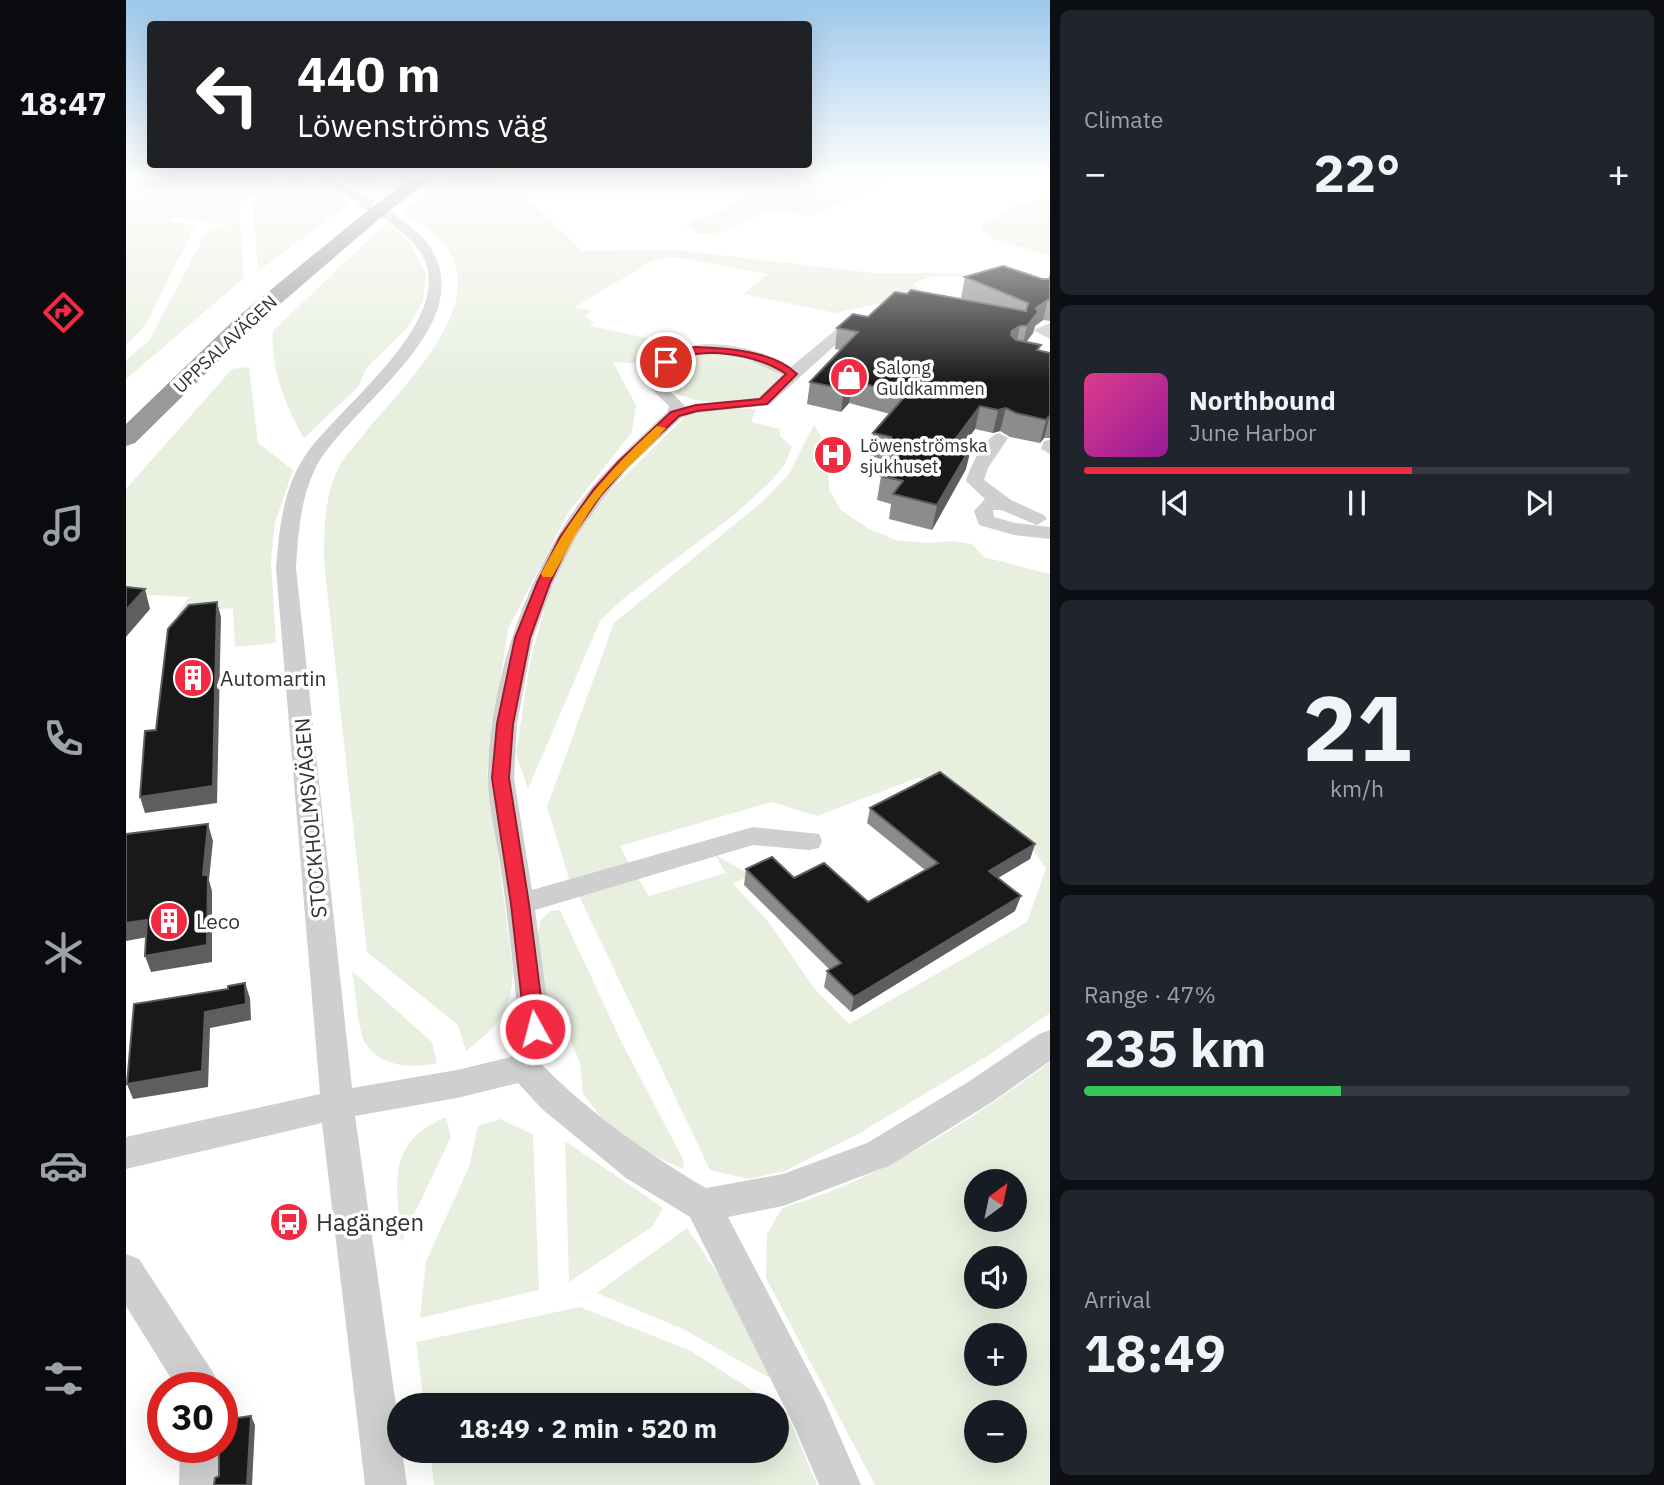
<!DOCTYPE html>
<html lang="en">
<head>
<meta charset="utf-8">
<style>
  :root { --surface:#171b24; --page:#20242c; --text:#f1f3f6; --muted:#9ea1a6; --line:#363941; --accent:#f22b42 }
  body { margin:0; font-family:"IBM Plex Sans",sans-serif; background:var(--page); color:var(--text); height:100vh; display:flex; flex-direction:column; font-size:26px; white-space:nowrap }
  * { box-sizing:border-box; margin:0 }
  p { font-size:23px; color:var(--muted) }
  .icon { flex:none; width:38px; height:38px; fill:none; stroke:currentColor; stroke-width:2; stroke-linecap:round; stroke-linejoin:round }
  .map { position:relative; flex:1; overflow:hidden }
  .side { display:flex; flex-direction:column; gap:10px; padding:10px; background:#0d0f14; width:614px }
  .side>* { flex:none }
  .banner { position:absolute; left:21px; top:21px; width:665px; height:147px; border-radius:7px; box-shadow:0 7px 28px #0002; background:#202124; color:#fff; overflow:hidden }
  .needle { width:46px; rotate:33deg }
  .buttons { position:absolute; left:838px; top:1169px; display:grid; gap:14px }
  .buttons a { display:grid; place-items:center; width:63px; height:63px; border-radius:50%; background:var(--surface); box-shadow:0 7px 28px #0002; font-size:35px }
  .speed { position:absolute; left:21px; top:1372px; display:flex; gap:14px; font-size:35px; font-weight:700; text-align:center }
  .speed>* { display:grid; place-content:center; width:91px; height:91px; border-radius:50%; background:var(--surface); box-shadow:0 7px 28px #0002; line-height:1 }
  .speed .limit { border:10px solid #d22; background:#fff; color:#111 }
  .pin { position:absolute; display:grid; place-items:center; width:60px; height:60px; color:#fff; margin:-30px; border:4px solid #fff; border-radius:50%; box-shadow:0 2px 7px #0007 }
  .me { position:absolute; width:77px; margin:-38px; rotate:353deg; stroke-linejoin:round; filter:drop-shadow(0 0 5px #0008) }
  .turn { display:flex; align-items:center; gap:24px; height:147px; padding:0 35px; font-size:32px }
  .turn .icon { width:91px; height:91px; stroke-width:2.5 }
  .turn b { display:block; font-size:49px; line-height:60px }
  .big { font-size:52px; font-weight:700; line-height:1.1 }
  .side .widget { flex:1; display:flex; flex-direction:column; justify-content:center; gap:10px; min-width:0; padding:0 24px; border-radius:10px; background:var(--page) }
  .side .dial { align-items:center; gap:0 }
  .dial b { font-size:91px; line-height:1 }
  .song { display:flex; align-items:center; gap:21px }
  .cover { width:84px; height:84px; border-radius:10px; background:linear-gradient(135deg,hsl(330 70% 55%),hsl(300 70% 35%)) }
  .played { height:7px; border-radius:4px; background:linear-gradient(90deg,var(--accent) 60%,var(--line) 60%) }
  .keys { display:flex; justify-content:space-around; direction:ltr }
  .heat { display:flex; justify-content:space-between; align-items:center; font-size:38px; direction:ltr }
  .charge { height:10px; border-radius:5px; background:linear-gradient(90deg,#34c759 47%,var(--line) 0) }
  .trip { position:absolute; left:261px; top:1393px; width:402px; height:70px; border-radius:35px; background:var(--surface); box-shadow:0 7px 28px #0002; font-weight:700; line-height:70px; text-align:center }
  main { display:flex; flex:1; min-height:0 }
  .tabs { display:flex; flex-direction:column; width:126px; justify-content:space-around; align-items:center; background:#090b0e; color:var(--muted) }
  .tabs .icon { width:49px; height:49px }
  .tabs .on { color:var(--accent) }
  .tabs b { font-size:32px; color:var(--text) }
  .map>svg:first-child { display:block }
  .green { fill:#e8efdf; fill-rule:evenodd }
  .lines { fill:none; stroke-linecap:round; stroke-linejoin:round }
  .minor-tunnel { stroke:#d6d6d6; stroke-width:12; stroke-dasharray:12 6; stroke-linecap:butt }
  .minor { fill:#cfcfcf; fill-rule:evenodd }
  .highway { fill:#999; fill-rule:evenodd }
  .wall { fill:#8c8c8c }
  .shaded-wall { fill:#5e5e5e }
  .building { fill:#191919; stroke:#5e5e5e; stroke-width:2 }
  .route { fill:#f22b42; stroke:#9d1c2b; stroke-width:2 }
  .slow { fill:#f59e0b }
  .labels { text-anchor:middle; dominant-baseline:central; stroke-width:7; stroke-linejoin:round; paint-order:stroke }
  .far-street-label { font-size:18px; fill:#323232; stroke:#fff }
  .far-poi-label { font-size:18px; fill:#323232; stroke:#fff; text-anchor:start }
  .poi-label { font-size:21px; fill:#323232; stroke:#fff; text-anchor:start }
  .street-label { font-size:21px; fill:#323232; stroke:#fff }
  .near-poi-label { font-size:24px; fill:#323232; stroke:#fff; text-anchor:start }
</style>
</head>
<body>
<main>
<nav class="tabs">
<b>18:47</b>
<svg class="icon on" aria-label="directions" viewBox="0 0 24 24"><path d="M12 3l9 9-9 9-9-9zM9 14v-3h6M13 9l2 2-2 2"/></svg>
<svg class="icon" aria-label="music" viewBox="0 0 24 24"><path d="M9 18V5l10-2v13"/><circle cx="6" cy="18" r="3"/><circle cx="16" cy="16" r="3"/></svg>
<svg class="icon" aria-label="phone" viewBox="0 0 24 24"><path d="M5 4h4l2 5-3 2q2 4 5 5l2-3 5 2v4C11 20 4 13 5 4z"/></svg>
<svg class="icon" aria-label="climate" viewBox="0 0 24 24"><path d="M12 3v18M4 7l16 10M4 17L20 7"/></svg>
<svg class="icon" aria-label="car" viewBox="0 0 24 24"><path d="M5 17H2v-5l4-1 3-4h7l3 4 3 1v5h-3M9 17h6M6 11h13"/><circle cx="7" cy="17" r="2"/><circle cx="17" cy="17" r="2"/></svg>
<svg class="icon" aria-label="filters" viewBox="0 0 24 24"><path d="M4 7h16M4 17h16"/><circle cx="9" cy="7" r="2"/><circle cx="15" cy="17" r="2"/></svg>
</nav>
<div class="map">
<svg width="924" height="1485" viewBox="0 0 924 1485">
  <rect width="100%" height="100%" fill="#fff"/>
  <g class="green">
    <path d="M0,175H98L0,186Z"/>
    <path d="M137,175H158L124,194L113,207L118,278L0,379V360L23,341L82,229L107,226L50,217L43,220L69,226L20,324L0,346V191L49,188Z"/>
    <path d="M208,175H262L238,191Z"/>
    <path d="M327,175C335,175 348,173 355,175C396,188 426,220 456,251L543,249L748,273H816L924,279V288C895,284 809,265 788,284L798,297L770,307L751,304L709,313L617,294L642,274L548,257L526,261L449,307L465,311L458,317L468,322L464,326L554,345L528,364L487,362L510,405L506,432L442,513L382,629L361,770L387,971C385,1014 373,1024 340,1051L332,1025L241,952L198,562C198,528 198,494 215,463C221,453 231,444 238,434C271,393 359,310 324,253C313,234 295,223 277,212Z"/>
    <path d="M572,175H776L686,216L644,210L590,235L570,233L559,226L571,219L593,213L622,197L617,191Z"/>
    <path d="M170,176L225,203L132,271L127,205L135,195Z"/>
    <path d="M924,197V255L872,241L856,232L857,226L886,207Z"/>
    <path d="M261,222L285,246L300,274L297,301L282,327L241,367L232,387L178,438C160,407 144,368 147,331Z"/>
    <path d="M573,353C601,355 627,359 653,370L656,377C649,383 643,391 636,396C613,412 550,401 532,382V373L555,357Z"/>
    <path d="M123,367L132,443L167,470L149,523L145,560L150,643L109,647L107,608L51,614L63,597L0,594V489L106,369Z"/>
    <path d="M606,408L630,409L625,422L654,429V436L666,447L659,464L645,481L608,515L498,598L474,621L402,789L390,754L404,662L421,600L446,543L479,495L559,417L578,410Z"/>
    <path d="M688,425L702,447L703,489L715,510L741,528L770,540L802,543L826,541L846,544L858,557L924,574V1013L863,1055L734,1133L659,1171L623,1179L584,1170L453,896L512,878L523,896L600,873L589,855L625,875L607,884L641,920L688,988L723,1024L901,922L920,868L896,835L821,780L791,778L691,816L646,802L494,846L503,864L444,882L421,807L488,623L636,502L662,475Z"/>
    <path d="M434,910L496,1043L558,1161L557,1169L521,1152L476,1118L457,1094L454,1062L441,1034L422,1017L411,945L414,921L424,911Z"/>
    <path d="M226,971L306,1042L311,1063C286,1069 252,1067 238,1041C232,1028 229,987 226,971Z"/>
    <path d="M924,1062V1485H749L640,1278L641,1234L656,1208C754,1179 842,1123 924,1062ZM850,1181H889V1220H850ZM850,1258H889V1297H850ZM850,1335H889V1374H850ZM850,1412H889V1451H850Z"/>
    <path d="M320,1117L325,1137L275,1242C272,1185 257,1144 320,1117Z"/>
    <path d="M374,1119L407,1134L413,1290L294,1318L300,1261L343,1167L352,1126Z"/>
    <path d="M439,1141L537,1208L526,1227L443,1282Z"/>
    <path d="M561,1228L609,1299L651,1382L559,1330L471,1293Z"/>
    <path d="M454,1307L565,1351L649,1405H298L290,1342Z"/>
    <path d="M651,1406L661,1413L691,1485H308L304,1451H651Z"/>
  </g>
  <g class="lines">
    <path class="minor-tunnel" d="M235,200L262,215"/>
    <g class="minor">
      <path d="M91,175H130L125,178L0,191V185Z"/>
      <path d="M185,175H198L241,200L231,202Z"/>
      <path d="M258,212H266C277,222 294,232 302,244C359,325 221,406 189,469C174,500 172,535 170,568L226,1088L331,1070L385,1057L393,1029C388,976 383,924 375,871C371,840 362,807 362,777C363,679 404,562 466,487C489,460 515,437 541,412L543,406L517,381L519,371C554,330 624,342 665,367L725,317L730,316L737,320L643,405L571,413L555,418L502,468L478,497L450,537L428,582L407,638L391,724L388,778L406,890L627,827L693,834L696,841L693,848L683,850L627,845L409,910L425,1029L415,1064C464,1113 520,1153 580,1188L657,1174L741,1143L842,1082L913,1034L924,1030V1061L866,1102L765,1165L657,1206L602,1217L698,1400L735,1485H693L669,1428L564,1217L500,1178L416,1109L392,1083L331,1098L229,1116L273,1427V1451H276L281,1485H239L196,1123L0,1169V1137L194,1094L150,568C153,529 157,489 179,456C212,406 344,312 290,246C281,235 268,226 258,218ZM593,354L621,359L656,375L632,398L559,406L533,380L534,373C554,358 568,353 593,354Z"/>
      <path d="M924,323V339L907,330Z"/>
      <path d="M873,433L882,438L862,468L858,480L885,500L918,515L921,519L911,525L875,510H867L868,517L889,523L924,527V539L888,535L853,525L848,511L859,499L840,481C844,467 858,437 873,433Z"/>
      <path d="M924,440V454L915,449L918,441Z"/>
      <path d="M0,1254L13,1259L88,1374L94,1388H51L0,1306Z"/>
      <path d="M54,1447H96L95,1485H53Z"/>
    </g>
    <path class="highway" d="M290,175H309L253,219L125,329L9,443L0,446V424L109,319L241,211Z"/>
  </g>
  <g class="wall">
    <path d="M924,274V321L917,320L909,326L907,333L900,342L914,351L924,353V438H918L914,443L884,437L874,431L867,433L849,429L839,443L840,469L806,530L763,519L765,504L751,500L755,476L762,467L758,465L759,460L744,456L747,433L764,414L723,403L715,412L681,404L684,382L714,350L709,349L711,328L742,317L781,294L842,300L835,298L839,277L922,279Z"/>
    <path d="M744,808L909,844L904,859L872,878L889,911L725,1012L698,987L701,971L704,970L618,885L620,869L742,902L799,870L741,823Z"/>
  </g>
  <g class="shaded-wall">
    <path d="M922,300L917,320L909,326L907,333L896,348L901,326L910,308Z"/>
    <path d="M894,326L889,348L881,353L886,331Z"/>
    <path d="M726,381L723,403L715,412L718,389Z"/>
    <path d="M854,406L849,429L823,465L828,441Z"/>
    <path d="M880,408L874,431L867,433L872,410Z"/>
    <path d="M924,415L918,438L914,443L920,420Z"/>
    <path d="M846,445L840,469L806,530L811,505Z"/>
    <path d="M19,589L24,609L0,637V610Z"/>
    <path d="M91,602L95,617L91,803L19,813L14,797Z"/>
    <path d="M82,824L87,841L83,880L86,891V962L25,972L19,956L77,875Z"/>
    <path d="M909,844L904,859L858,886L863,871Z"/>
    <path d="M895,896L889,911L725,1012L728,997Z"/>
    <path d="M21,920L27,936L0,941V923Z"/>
    <path d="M119,983L124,998L125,1020L84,1028L82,1087L7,1099L1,1084L79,1012Z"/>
    <path d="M125,1416L129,1425L126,1485H121Z"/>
  </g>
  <g class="building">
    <path d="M877,266L916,279H924V300H922L910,308L912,312L901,326H894L886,331L885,335L890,340L915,345L911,350L924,353V415L920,420L890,413L880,408L872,410L854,406L828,441L846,445L811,505L767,494L777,481L755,476L778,446L762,442L765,437L747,433L781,394L726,381L718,389L684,382L732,332L711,328L727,314L742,317L769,292L781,294L785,290L900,311L902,303L839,277Z"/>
    <path d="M0,587L19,589L0,610Z"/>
    <path d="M91,602L87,786L14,797L19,731L30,730L42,629L63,605Z"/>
    <path d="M814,772L909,844L863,871L895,896L728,997L701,971L715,963L620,869L646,857L668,878L698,863L742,902L812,863L744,808Z"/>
    <path d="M82,824L77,875H82L81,945L19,956L21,920L0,923V834Z"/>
    <path d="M119,983L120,1004L79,1012L76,1071L1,1084L8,1004L102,989V986Z"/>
    <path d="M125,1416L121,1485H88L89,1478L93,1476V1447H96V1420Z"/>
  </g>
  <linearGradient id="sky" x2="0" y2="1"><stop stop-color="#9cc7eb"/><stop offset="0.46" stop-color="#fff"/><stop offset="1" stop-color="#fff" stop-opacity="0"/></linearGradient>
  <rect width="924" height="383" fill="url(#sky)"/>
  <path class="route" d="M569,347C601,348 648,351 671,374L641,404L571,411L553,416L500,467L475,495L446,537L424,583L404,638L387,724L383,778L403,904L419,1029L416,1035L409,1037L402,1035L399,1029L385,904L366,778L371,724L389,638L411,583L434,537L467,490L492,462L545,412L570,405L634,399L660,374C632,354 572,344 543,364L535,362L547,353Z"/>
  <path class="slow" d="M531,426L540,428C521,452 496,470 476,494C455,520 443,549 426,577H417L415,574C444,515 483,470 531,426Z"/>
  <defs>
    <symbol id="shop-disc" viewBox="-11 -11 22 22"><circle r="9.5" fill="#f22b42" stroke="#fff"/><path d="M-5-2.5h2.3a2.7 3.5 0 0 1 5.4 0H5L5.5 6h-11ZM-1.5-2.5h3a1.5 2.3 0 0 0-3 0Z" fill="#fff"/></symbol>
    <symbol id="hospital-disc" viewBox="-11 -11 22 22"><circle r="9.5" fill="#f22b42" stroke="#fff"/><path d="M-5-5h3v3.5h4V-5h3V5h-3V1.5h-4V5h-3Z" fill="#fff"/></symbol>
    <symbol id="building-disc" viewBox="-11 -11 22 22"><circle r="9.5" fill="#f22b42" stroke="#fff"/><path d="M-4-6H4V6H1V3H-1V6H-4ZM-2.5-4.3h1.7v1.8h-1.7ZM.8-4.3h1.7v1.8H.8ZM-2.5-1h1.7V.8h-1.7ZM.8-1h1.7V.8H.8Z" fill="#fff"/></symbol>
    <symbol id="bus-disc" viewBox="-11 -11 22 22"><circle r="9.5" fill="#f22b42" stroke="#fff"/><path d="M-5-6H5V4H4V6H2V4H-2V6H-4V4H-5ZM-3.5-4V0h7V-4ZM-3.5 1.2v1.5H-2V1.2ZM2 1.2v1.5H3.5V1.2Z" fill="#fff"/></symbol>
  </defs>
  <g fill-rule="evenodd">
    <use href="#shop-disc" x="701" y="355" width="44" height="44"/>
    <use href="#hospital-disc" x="685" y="433" width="44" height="44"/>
    <use href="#building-disc" x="45" y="656" width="44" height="44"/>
    <use href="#building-disc" x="21" y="899" width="44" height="44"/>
    <use href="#bus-disc" x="141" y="1200" width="44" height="44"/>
  </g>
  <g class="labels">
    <g class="far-street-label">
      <text transform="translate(99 344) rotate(-43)">UPPSALAVÄGEN</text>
    </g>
    <g class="far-poi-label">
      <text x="750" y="367">Salong<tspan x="750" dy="21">Guldkammen</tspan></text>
      <text x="734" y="445">Löwenströmska<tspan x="734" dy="21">sjukhuset</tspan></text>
    </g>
    <g class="poi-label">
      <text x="94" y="678">Automartin</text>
      <text x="70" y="921">Leco</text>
    </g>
    <g class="street-label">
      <text transform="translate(184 818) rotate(-95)">STOCKHOLMSVÄGEN</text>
    </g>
    <g class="near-poi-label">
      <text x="190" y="1222">Hagängen</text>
    </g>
  </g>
</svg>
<div class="buttons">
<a><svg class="needle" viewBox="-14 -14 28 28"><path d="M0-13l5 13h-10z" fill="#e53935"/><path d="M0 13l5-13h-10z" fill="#9ea1a6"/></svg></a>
<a><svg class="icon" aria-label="sound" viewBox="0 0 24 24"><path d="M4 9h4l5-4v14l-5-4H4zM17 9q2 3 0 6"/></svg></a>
<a>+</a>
<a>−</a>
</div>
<div class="speed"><div class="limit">30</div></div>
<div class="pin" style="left:540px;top:362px;background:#d93025"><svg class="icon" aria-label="arrive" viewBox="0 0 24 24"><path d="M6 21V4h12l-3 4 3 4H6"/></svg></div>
<svg class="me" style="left:409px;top:1029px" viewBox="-20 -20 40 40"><circle r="17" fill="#f22b42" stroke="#fff" stroke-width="3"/><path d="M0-11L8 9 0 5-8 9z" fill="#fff"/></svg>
<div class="trip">18:49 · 2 min · 520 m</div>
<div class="banner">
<div class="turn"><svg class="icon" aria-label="left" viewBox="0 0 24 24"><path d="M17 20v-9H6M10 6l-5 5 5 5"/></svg><div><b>440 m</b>Löwenströms väg</div></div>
</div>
</div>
<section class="side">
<div class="widget"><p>Climate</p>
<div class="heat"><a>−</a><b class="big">22°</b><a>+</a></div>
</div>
<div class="widget">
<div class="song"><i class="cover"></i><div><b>Northbound</b><p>June Harbor</p></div></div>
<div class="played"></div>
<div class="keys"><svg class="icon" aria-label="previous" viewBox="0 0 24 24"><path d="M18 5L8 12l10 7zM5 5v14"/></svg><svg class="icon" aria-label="pause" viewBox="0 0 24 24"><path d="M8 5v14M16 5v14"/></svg><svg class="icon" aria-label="next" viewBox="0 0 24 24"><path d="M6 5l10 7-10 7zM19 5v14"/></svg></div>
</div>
<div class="widget dial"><b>21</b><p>km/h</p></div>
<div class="widget"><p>Range · 47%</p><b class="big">235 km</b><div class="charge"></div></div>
<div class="widget"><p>Arrival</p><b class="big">18:49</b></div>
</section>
</main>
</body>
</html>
